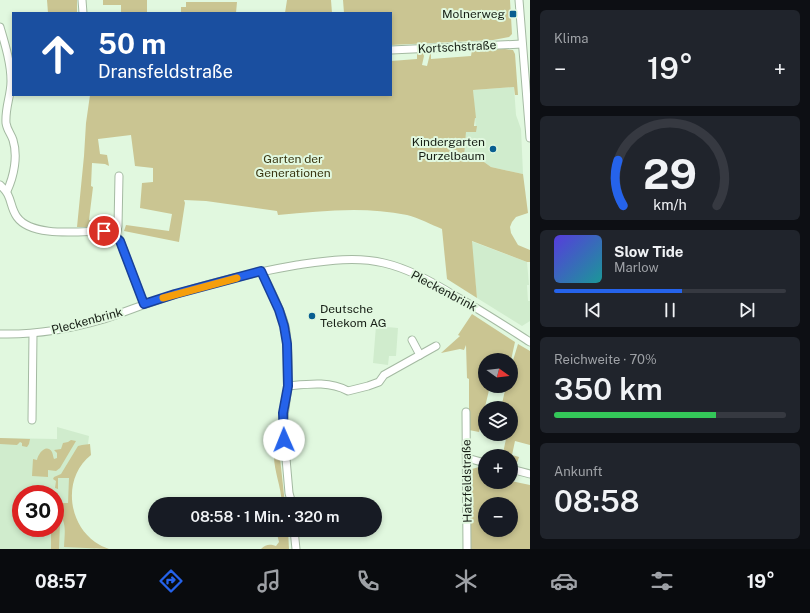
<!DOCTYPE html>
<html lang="de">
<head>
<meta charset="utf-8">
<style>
  :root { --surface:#171b24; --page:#20242c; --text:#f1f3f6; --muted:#9ea1a6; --line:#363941; --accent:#2563eb }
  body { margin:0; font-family:"Public Sans",sans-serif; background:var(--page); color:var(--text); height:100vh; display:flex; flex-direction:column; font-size:15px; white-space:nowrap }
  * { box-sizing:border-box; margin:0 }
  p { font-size:13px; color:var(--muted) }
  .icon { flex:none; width:22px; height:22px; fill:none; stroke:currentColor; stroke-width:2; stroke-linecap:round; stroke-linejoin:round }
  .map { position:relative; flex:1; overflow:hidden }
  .details { display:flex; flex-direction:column; gap:10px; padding:10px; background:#0d0f14; width:280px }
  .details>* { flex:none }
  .hud { position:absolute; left:12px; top:12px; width:380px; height:84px; border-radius:0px; box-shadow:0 2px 6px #0003; background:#1a4fa0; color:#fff; overflow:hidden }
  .needle { width:26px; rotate:105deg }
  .buttons { position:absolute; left:478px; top:353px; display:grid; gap:8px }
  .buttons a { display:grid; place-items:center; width:40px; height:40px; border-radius:50%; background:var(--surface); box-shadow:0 2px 6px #0003; font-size:20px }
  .speed { position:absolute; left:12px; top:485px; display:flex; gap:8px; font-size:20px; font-weight:700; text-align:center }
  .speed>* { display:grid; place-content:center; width:52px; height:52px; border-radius:50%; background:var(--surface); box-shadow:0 2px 6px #0003; line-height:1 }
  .speed .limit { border:6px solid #d22; background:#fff; color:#111 }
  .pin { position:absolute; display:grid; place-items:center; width:34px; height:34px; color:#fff; margin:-17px; border:2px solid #fff; border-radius:50%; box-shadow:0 1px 4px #0007 }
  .me { position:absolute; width:44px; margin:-22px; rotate:359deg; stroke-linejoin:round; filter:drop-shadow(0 0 3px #0008) }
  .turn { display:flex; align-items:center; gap:14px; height:84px; padding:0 20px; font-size:18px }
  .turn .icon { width:52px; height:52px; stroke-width:2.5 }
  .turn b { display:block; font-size:28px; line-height:34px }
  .big { font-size:30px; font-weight:600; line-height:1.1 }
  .details .widget { flex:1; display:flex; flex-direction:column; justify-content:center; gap:6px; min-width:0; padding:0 14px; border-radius:6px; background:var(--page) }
  .details .dial { align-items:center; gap:0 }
  .dial svg { height:104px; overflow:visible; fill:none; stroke:var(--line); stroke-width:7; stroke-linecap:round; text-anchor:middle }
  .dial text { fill:var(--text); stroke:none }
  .song { display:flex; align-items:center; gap:12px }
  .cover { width:48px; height:48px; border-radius:6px; background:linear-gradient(135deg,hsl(250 70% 55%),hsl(180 70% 35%)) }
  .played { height:4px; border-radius:2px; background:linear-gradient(90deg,var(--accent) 55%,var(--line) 55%) }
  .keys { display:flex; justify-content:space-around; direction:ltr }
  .heat { display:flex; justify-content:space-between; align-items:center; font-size:22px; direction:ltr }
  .charge { height:6px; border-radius:3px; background:linear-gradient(90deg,#34c759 70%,var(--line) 0) }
  .trip { position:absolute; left:148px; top:497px; width:234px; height:40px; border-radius:20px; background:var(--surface); box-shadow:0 2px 6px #0003; font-weight:600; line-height:40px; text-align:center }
  .dock { display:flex; height:64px; justify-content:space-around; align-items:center; background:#090b0e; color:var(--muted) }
  .dock .icon { width:28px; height:28px }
  .dock .on { color:var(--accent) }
  .dock b { font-size:18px; color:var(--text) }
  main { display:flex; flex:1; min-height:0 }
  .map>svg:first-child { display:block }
  .built { fill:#d0eccd; fill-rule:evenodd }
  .green { fill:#cac592; fill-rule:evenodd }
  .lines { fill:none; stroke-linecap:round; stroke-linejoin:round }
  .minor-casing { stroke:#a4baa2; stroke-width:9 }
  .minor { stroke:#fff; stroke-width:7 }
  .route-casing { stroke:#184099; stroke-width:10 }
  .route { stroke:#2563eb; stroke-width:7 }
  .slow { stroke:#f59e0b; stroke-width:7 }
  .poi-dot { fill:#085e90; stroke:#e1f8df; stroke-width:1.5 }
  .labels { text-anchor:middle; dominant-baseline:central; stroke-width:4; stroke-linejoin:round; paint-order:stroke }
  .poi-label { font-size:12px; fill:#171f16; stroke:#e1f8df; text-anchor:end }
  .street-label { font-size:12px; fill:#171f16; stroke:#e1f8df }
  .park-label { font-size:12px; fill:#3b3713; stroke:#e1f8df }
</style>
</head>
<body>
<main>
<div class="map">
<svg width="530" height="549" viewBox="0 0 530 549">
  <rect width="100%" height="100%" fill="#e1f8df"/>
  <g class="built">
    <path d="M514,87L516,115L521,129L523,174L491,167L484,162L464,160L466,132H476L473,90Z"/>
    <path d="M471,241L527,262L529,285H527L528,301H530V321L522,326L477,298Z"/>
    <path d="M376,326L398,328L396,356H389L388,365L373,363Z"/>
    <path d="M57,427L89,436L88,444L75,464L68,503L67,524L96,549H0V438L57,439ZM21,494H55V528H21Z"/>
  </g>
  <g class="green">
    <path d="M47,0H77V13H48Z"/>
    <path d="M103,0H147V13H121V5H103Z"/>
    <path d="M287,0H331L332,13H285Z"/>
    <path d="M343,0H510L512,34L509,37L493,40L391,45V13H344Z"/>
    <path d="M186,2H237L236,13H181V7H186Z"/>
    <path d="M505,49L513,50L515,54L518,95H515L514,87L473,90L476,118H475L474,126H477L476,132H466L464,159L484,162L491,167L523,174L528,213L516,217L512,222L510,227L511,233L518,245L530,250V262H527L472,241L477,298L447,279L442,229C430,224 419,218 407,215C364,206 321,211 278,215L277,211L206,201L184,200L185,203L179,242L124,231L126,225L169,231L172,214L140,208L142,183L153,182V168L135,166L131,135L98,139L100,154L107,155L109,166L105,164L92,163L91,186L93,187L89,220L107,221L108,227H77L84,156L86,123L90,95H391V61L417,59V53H423L424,56L422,65L427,66L430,54H431V59L471,56L472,50Z"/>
    <path d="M472,314L515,342L511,360H485V386H490L479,432L469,430V379L467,378L466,345L464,350L460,349L441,353L460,336L458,335Z"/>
    <path d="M518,344L530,351V445L515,441L512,455L519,457L517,463L511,461V456H494L496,451L503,453L506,439L494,436L495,434H511V408H501L506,386H511V367Z"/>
    <path d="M0,438L30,439L29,444L27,447L22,446V443L20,442L17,445L0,444Z"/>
    <path d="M71,440L76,441L60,468L56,471L48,470V477L32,476L33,459L37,460C38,454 46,443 52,452C53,454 53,457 54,459L57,458V453L54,450L61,449L63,443L68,442Z"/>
    <path d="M90,444L91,455C63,477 67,522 95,542C99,545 104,547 109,549L64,547C65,528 67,522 55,507L56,497L54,493H58L57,503H68L69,478H58V489L55,488L56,481L53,479L54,477L61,474L78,446L82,445Z"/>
    <path d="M274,456L280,458L285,504H282C281,486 274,471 274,456Z"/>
    <path d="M479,467H482L480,473L485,475V482H511V481L530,485V549H470V472L472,469ZM485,504H511V530H485Z"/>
    <path d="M55,515L60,523L59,549H51V528H55Z"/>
    <path d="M276,530H288L289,549H261C266,544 270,544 276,546L279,542Z"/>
  </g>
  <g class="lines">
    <defs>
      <g id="minor">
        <path d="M82,0L83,13"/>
        <path d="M519,0L530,138"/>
        <path d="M0,27C5,44 11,63 11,81C11,96 5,107 6,123C7,130 11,134 13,140C18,156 14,176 7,191"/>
        <path d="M391,50L522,44"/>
        <path d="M0,185C13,196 9,206 17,217C32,238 81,231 104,231C111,232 115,235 120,241L144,304"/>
        <path d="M116,236L118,226L119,176"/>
        <path d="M261,271C270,289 280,307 285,326C289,346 288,366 288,386C309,384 329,381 348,391L368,386L379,382L384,375L436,346"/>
        <path d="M0,334C36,335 70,329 104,319C128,311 152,301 176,294C215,282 256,272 297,265C325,261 355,256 384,263C410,269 433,282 455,296C481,310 505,326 530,342"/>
        <path d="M412,340L420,355"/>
        <path d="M288,386L283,424L289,493L292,504"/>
        <path d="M466,412L467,549"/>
        <path d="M32,420L33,334"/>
        <path d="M467,458L485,463"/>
        <path d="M511,469L530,474"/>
        <path d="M294,530L296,549"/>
      </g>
    </defs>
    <use href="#minor" class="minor-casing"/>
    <use href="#minor" class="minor"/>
  </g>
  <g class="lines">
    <defs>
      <path id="route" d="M104,231L110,232L120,241L144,304L175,294L261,271L279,310L284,326L287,344L288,386L283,413L284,440"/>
    </defs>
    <use href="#route" class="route-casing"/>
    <use href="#route" class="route"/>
    <path class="slow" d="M163,298L237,278"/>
  </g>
  <g class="poi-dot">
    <rect x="509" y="10" width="8" height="8" rx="2"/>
    <circle cx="493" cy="149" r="4"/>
    <circle cx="312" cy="316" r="4"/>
  </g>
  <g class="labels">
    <g class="poi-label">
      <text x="505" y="14">Molnerweg</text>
      <text x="485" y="142">Kindergarten<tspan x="485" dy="14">Purzelbaum</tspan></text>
      <text x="320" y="309" text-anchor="start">Deutsche<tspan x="320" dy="14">Telekom AG</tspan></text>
    </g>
    <g class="street-label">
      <text transform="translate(457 47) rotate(-3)">Kortschstraße</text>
      <text transform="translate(444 291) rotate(28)">Pleckenbrink</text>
      <text transform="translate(87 321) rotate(-15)">Pleckenbrink</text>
      <text transform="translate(467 481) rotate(-91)">Hatzfeldstraße</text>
    </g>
    <g class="park-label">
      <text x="293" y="159">Garten der<tspan x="293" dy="14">Generationen</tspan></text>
    </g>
  </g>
</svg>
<div class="buttons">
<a><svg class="needle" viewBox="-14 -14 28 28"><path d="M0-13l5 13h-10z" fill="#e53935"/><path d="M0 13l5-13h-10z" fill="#9ea1a6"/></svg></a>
<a><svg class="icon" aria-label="layers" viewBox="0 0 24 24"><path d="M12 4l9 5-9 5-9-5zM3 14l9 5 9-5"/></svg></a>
<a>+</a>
<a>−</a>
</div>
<div class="speed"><div class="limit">30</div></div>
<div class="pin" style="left:104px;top:231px;background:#d93025"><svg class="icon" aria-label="arrive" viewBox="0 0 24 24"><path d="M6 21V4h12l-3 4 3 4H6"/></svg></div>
<svg class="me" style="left:284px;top:440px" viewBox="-20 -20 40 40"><circle r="19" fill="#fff"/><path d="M0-13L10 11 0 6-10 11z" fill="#2563eb"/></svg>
<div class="trip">08:58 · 1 Min. · 320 m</div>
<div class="hud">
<div class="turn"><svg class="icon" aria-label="ahead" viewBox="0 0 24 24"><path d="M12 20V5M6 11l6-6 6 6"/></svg><div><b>50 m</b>Dransfeldstraße</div></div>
</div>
</div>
<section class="details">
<div class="widget"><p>Klima</p>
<div class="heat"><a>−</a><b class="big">19°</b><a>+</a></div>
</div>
<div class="widget dial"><svg viewBox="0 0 100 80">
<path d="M14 69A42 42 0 1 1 86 69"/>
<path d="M14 69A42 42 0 0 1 10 34" stroke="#2563eb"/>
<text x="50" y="56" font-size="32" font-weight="700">29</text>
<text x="50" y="72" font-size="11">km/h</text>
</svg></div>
<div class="widget">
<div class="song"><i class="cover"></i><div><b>Slow Tide</b><p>Marlow</p></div></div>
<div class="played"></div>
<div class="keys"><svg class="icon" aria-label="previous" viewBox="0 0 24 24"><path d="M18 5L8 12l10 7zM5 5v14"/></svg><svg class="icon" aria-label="pause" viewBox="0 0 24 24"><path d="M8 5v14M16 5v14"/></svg><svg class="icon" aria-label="next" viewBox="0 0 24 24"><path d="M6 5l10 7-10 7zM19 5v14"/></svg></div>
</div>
<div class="widget"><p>Reichweite · 70%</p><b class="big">350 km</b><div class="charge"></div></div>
<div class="widget"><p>Ankunft</p><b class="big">08:58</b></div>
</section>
</main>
<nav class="dock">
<b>08:57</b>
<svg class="icon on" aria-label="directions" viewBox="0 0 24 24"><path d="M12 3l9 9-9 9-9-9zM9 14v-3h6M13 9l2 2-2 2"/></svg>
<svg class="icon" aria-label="music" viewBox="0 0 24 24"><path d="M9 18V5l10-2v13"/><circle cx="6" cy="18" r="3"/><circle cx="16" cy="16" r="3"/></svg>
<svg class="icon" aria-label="phone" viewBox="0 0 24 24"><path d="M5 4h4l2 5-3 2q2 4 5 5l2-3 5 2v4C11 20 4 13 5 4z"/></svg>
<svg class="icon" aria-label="climate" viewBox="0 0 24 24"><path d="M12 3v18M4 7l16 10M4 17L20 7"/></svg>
<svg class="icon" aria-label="car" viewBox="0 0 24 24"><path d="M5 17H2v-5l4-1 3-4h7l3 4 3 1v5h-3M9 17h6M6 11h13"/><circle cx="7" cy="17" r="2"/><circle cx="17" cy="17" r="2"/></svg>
<svg class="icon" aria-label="filters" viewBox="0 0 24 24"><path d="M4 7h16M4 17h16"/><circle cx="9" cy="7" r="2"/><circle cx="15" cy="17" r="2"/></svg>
<b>19°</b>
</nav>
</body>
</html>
